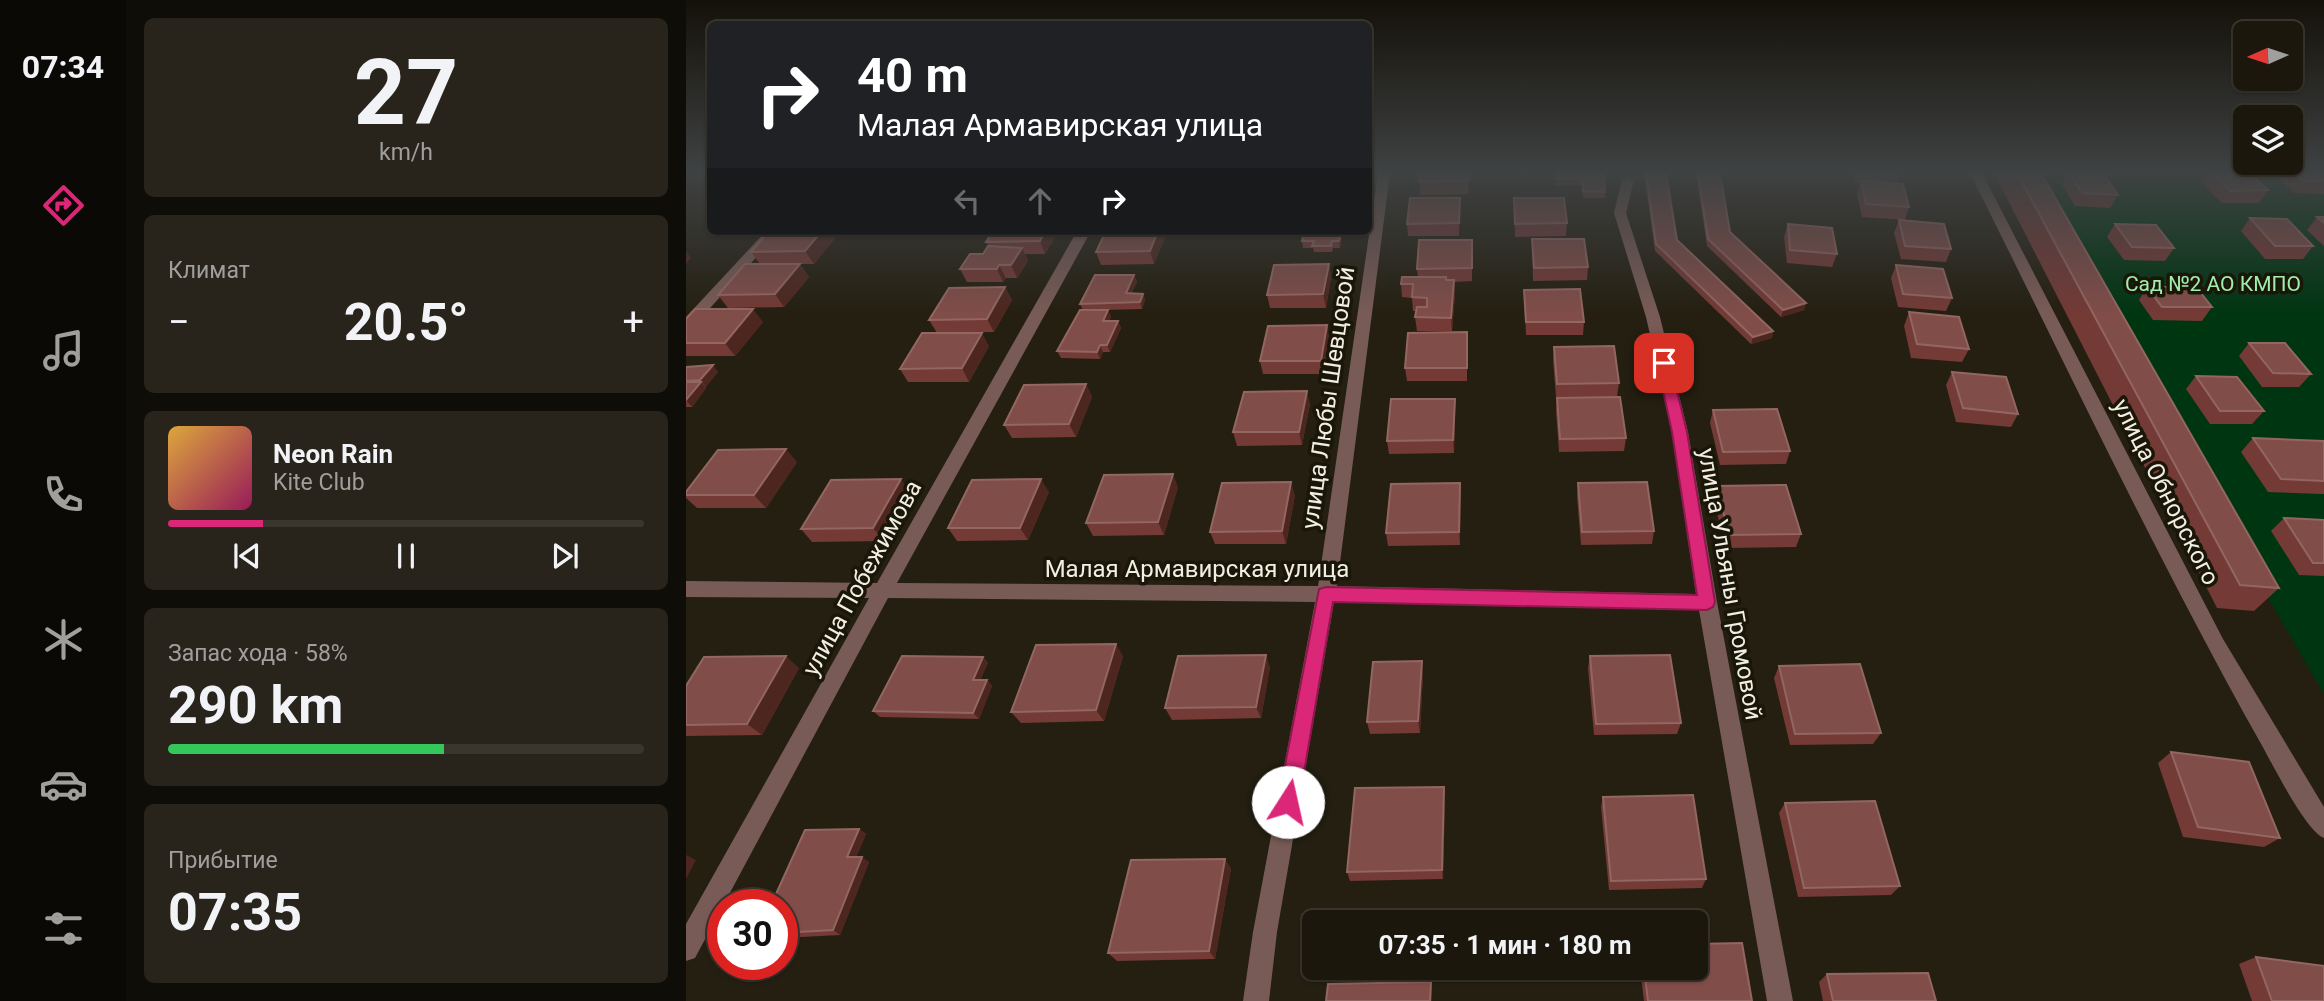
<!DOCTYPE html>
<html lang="ru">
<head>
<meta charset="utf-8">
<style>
  :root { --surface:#1b170d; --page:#28241b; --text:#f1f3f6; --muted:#a09f9d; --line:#39362e; --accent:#db2777 }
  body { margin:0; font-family:Roboto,sans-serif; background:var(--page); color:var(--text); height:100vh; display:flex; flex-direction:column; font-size:26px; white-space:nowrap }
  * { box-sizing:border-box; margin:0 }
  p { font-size:23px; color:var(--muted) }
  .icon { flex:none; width:38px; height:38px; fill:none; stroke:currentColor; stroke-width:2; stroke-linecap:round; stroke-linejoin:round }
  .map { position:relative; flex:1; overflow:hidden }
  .side { display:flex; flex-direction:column; gap:18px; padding:18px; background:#0f0d07; width:560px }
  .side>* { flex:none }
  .guide { position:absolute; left:21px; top:21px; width:665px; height:214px; border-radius:10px; box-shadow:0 2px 5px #0004,0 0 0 2px var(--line); background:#202124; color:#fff; overflow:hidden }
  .needle { width:46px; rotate:267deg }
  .controls { position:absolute; left:1547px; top:21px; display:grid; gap:14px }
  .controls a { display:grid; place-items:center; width:70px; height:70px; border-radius:10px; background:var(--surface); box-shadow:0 2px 5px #0004,0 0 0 2px var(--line); font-size:35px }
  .speed { position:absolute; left:21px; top:889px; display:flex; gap:14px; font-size:35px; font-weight:700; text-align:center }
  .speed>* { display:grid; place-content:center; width:91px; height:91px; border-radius:50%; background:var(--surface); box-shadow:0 2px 5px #0004,0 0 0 2px var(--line); line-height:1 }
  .speed .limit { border:10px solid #d22; background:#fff; color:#111 }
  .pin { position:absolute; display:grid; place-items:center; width:60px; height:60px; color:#fff; margin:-30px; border-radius:14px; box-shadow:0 4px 10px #0006 }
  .me { position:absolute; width:77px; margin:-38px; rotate:10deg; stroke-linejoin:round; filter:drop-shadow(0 0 5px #0008) }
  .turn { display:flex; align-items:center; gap:24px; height:147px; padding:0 35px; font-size:32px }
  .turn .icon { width:91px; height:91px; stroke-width:2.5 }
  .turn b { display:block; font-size:49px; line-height:60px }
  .lanes { display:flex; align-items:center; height:66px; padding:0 35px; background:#0003; justify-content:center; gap:35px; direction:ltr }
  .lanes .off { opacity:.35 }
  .big { font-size:52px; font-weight:700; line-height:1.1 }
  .side .tile { flex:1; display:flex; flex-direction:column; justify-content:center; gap:10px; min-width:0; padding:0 24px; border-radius:10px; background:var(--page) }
  .side .dial { align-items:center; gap:0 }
  .dial b { font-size:91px; line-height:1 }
  .song { display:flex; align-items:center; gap:21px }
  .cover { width:84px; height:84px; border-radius:10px; background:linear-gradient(135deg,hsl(40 70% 55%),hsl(330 70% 35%)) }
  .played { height:7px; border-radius:4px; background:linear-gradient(90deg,var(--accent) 20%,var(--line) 20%) }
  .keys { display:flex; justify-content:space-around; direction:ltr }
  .heat { display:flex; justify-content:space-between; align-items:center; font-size:38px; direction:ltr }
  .charge { height:10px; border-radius:5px; background:linear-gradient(90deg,#34c759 58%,var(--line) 0) }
  .trip { position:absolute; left:616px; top:910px; width:406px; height:70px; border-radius:10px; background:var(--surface); box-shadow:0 2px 5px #0004,0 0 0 2px var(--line); font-weight:700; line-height:70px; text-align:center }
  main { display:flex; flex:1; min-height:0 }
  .tab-bar { display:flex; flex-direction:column; width:126px; justify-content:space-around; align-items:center; background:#0b0905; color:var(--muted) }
  .tab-bar .icon { width:49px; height:49px }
  .tab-bar .selected { color:var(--accent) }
  .tab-bar b { font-size:32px; color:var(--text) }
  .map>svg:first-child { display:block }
  .green { fill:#003512 }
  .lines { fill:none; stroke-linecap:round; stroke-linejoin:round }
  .minor { fill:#785b56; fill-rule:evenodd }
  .wall { fill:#733a36 }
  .shaded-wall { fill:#4d271f }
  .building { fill:#804d49; stroke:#926661; stroke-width:2 }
  .route { fill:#db2777; stroke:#8e194d; stroke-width:2 }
  .labels { text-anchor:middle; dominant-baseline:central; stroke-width:7; stroke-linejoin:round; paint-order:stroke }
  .far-park-label { font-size:21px; fill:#9feeae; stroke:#1a1608 }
  .street-label { font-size:24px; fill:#f1eee4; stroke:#1a1608 }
</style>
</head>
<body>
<main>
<nav class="tab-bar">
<b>07:34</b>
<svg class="icon selected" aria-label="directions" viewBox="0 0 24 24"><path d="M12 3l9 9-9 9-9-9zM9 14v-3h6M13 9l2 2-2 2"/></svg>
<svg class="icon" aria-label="music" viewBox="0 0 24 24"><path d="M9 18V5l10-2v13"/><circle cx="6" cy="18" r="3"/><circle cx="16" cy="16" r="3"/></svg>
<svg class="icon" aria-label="phone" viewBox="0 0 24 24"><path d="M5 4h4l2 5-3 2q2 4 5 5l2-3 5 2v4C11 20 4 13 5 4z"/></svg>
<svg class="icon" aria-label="climate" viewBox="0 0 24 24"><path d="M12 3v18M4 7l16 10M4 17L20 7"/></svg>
<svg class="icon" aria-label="car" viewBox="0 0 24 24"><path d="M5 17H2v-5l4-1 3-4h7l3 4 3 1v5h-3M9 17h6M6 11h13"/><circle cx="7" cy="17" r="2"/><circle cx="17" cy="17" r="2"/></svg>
<svg class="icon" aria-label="filters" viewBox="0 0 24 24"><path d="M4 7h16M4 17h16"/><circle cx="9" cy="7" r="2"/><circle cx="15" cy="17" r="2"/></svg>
</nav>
<section class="side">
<div class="tile dial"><b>27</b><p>km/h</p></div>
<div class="tile"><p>Климат</p>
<div class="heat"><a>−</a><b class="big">20.5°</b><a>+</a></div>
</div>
<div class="tile">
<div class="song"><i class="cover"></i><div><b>Neon Rain</b><p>Kite Club</p></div></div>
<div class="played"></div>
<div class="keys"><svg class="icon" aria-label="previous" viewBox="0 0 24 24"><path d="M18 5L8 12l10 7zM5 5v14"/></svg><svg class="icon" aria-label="pause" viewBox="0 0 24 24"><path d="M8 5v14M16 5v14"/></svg><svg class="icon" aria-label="next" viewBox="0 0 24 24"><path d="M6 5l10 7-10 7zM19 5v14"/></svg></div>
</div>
<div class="tile"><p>Запас хода · 58%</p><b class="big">290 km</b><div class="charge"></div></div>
<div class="tile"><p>Прибытие</p><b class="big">07:35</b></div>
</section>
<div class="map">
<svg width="1638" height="1001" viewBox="0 0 1638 1001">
  <rect width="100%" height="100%" fill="#241f11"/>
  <path class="green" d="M1337,173H1638V694L1607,641Z"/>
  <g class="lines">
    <g class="minor">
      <path d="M692,173H704L651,586L1010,594L986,432L960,317L928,213L936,180L942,176L948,180L940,213L974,317L1002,432L1031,602L1107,1001H1081L1013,610L648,602L591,932L583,1001H557L567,932L629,602L202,598L9,958L0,961V924L183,598L0,597V581L191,583L391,231H405L211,583L632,586Z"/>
      <path d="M1284,173H1296L1537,639L1638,807V838C1619,830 1586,763 1574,742C1470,557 1379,363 1284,173Z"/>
      <path d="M80,231H94L5,329L0,331V317Z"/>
    </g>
  </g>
  <g class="wall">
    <path d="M734,173H783L782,194L734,195Z"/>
    <path d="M871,173H917L919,198H897L896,185H870Z"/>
    <path d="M958,173H980L991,240L1087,331L1086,338L1065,344L969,251Z"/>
    <path d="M1010,173H1034L1044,232L1120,303L1118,310L1095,317L1021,246Z"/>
    <path d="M1167,173H1214L1210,183L1223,207L1219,220L1176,217L1171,194L1174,183L1168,182Z"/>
    <path d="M1308,173H1355L1593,588L1568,611L1531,608Z"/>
    <path d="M1381,173H1417L1432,195L1424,208L1389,206L1376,184Z"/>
    <path d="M1522,173H1564L1582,190L1573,203H1536L1516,183Z"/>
    <path d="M1587,173H1638V194L1608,193Z"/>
    <path d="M774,198L773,236H722L721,224Z"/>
    <path d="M828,198L881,223L880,236L829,237Z"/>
    <path d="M1631,217H1638V246L1621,230Z"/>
    <path d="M1564,218L1627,246L1617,259H1579L1555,231Z"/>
    <path d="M1213,220L1265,249L1260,262L1215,259L1208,233Z"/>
    <path d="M1102,224L1151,254L1146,267L1101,263L1098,237Z"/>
    <path d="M1429,224L1488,248L1479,261L1438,260L1421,237Z"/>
    <path d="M307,231H367L369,237L359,254H339L342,261L331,278H320L317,282H281L274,269L297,254L303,246L300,242Z"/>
    <path d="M420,231H477L479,237L468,264L415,265L410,252Z"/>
    <path d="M657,231L654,248H647L646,252H628L627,248H617L616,241Z"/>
    <path d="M150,237L128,264H114L123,277L98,307L42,308L32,295L74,264L65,252Z"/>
    <path d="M846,239L902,267L901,280L847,281Z"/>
    <path d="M786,253V281L768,282L769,294L766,331H731L729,317L730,311H727L726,298L716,297L715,284L732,277L731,269Z"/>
    <path d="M643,264L645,277L640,308H584L581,295Z"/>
    <path d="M1210,265L1266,298L1260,311L1212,307L1205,278Z"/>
    <path d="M448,275L451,282L445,294H457L459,300L456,309L417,310H422L425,317L423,321H432L435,328L424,352H417L414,359L375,358L371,351L397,310L394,304Z"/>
    <path d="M319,287L326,300L308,332L251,333L243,320Z"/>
    <path d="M1461,287L1526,307L1516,321L1467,320L1453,300Z"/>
    <path d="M838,290L898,322L897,335H840Z"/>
    <path d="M1223,312L1283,349L1276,362L1225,358L1218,326Z"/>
    <path d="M0,319L77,322L49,356H0Z"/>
    <path d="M641,325L643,339L637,374H577L574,361Z"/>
    <path d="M781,332V381H721L719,368Z"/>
    <path d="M1563,343L1625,374L1613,387H1576L1553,356Z"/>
    <path d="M303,346L283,382H222L214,369Z"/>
    <path d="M868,347L933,383L931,397H870L867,360Z"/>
    <path d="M0,367L32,372L19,387L20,388L6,407H0Z"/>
    <path d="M1266,372L1332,414L1325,427L1270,422L1260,385Z"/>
    <path d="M1510,376L1578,411L1566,424H1524L1500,389Z"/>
    <path d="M400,384L406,397L390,437L326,438L318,425Z"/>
    <path d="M871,398L940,438L938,451L873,452L870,411Z"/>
    <path d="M624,404L616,445L551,446L547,432Z"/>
    <path d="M1027,410L1104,451L1100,464L1034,465L1024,423Z"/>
    <path d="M769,412L768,453L703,454L701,441Z"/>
    <path d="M1567,438L1638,441V494L1582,492L1555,452Z"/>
    <path d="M111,462L80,508H11L0,498V492Z"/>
    <path d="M774,483V545L702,546L700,533Z"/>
    <path d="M892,483L968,531L966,544L895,545L891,496Z"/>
    <path d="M1031,486L1115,534L1110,547L1039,548L1028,499Z"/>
    <path d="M492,487L478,535L407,536L400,523Z"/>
    <path d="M224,492L198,541L126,542L115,529Z"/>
    <path d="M363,492L342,540L271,541L262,528Z"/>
    <path d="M609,495L600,544H529L524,532Z"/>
    <path d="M1598,518L1638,520V576L1613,575L1585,531Z"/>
    <path d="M437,656L418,721L335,723L325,712Z"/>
    <path d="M904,656L995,723L991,734L908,735L902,668Z"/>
    <path d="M297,657L302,663L294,680H301L306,686L293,719L194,717L187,711Z"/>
    <path d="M1093,666L1195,733L1187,744L1104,745L1088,678Z"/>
    <path d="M584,667L575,718L486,720L479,708Z"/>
    <path d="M113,668L76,735L0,736V686Z"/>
    <path d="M737,673L734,733L684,734L681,722Z"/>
    <path d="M1485,752L1594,838L1578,847L1497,837L1472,763Z"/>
    <path d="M758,787L759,798L757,879L664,881L661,872Z"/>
    <path d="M917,797L1020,879L1016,888L923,890L915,807Z"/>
    <path d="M1099,803L1214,886L1205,895L1112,897L1093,813Z"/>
    <path d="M173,829L180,834L170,857L183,862L154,935L96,938V905Z"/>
    <path d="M545,868L529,959L431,961L422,953Z"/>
    <path d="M1570,957L1638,1001H1566L1553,964Z"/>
    <path d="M954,968H1010L1066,1001H958Z"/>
    <path d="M1141,974L1250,1001H1137L1133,982Z"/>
  </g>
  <g class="shaded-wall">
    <path d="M136,231H147L150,237L128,264L119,251Z"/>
    <path d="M359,231H367L369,237L359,254L354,241Z"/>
    <path d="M472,231H477L479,237L468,264L464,251Z"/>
    <path d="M655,231H657L654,248L653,241Z"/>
    <path d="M336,248L342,261L331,278L325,265Z"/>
    <path d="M0,251L5,258L0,264Z"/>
    <path d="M114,264L123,277L98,307L89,294Z"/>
    <path d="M643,264L645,277L640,308L637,294Z"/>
    <path d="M313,265L320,278L317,282L311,269Z"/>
    <path d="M448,275L451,282L442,300L440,293Z"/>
    <path d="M768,280L769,294L766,331L765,318Z"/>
    <path d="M319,287L326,300L308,332L301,319Z"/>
    <path d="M457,294L459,300L456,309L454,302Z"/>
    <path d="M1120,303L1118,310L1095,317L1097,310Z"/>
    <path d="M67,309L77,322L49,356L39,343Z"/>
    <path d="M422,310L425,317L420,328L417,321Z"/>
    <path d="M432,321L435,328L424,352L421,345Z"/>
    <path d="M641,325L643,339L637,374L635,361Z"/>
    <path d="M1087,331L1086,338L1065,344L1067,337Z"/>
    <path d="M296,333L303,346L283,382L276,368Z"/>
    <path d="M414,345L417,352L414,359L411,352Z"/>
    <path d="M27,365L32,372L20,387L14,380Z"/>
    <path d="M15,382L20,388L6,407L0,400Z"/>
    <path d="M400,384L406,397L390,437L383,424Z"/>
    <path d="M621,391L624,404L616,445L613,432Z"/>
    <path d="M769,399V412L768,453L767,440Z"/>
    <path d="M100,449L111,462L80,508L68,495Z"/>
    <path d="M487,474L492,487L478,535L472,522Z"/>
    <path d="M215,479L224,492L198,541L187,528Z"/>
    <path d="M355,479L363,492L342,540L334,528Z"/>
    <path d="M605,482L609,495L600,544L596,531Z"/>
    <path d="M774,483L775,496L774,545L773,532Z"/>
    <path d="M430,644L437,656L418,721L410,710Z"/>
    <path d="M580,655L584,667L575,718L570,707Z"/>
    <path d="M100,656L113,668L76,735L61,724Z"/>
    <path d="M297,657L302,663L292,686L287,680Z"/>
    <path d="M736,661L737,673L734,733L732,721Z"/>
    <path d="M301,680L306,686L293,719L287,713Z"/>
    <path d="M758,787L759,798L757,879L756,870Z"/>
    <path d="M173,829L180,834L168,862L161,857Z"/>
    <path d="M0,855L10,860L0,879Z"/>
    <path d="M176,857L183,862L154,935L147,930Z"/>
    <path d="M539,859L545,868L529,959L523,951Z"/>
    <path d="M745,982L746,989V1001H744Z"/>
  </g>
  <g class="building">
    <path d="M734,173H782V181L733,182Z"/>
    <path d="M871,173H917L919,192L897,191L896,178L870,179Z"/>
    <path d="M960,173H980L991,240L1087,331L1067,337L970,244Z"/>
    <path d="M1012,173H1034L1044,232L1120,303L1097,310L1022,239Z"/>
    <path d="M1331,173H1355L1593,588L1554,585Z"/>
    <path d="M1383,173H1417L1432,195L1396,193Z"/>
    <path d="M1526,173H1564L1582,190L1544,191Z"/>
    <path d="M1609,173H1638V181H1617Z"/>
    <path d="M1175,181L1217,184L1223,207L1180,204Z"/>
    <path d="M724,198H774L773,223L721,224Z"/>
    <path d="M828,198H878L881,223L829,224Z"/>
    <path d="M1631,217H1638V223Z"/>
    <path d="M1564,218L1601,219L1627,246H1589Z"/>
    <path d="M1213,220L1258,224L1265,249L1219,246Z"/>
    <path d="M1102,224L1146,228L1151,254L1104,250Z"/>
    <path d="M1429,224L1470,225L1488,248L1446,247Z"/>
    <path d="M83,231H136L119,251L65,252Z"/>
    <path d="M307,231H359L354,241L300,242Z"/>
    <path d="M420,231H472L464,251L410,252Z"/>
    <path d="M625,231H655L653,241H646L645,246H626L628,241H616L618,232H625Z"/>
    <path d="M846,239H898L902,267L848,268Z"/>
    <path d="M733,240H786V268L731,269Z"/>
    <path d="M302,246L336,248L325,265H313L311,269H274L284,254H297Z"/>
    <path d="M59,264H114L89,294L32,295Z"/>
    <path d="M643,264L637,294L581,295L588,265Z"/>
    <path d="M1210,265L1257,269L1266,298L1217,294Z"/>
    <path d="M409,275H448L440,293L457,294L454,302L394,304Z"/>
    <path d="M716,277H760V280H768L765,318L729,317L731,307H741V298L726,297L727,284H715Z"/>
    <path d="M319,287L301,319L243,320L263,288Z"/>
    <path d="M1461,287H1510L1526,307H1476Z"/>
    <path d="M894,289L898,322H840L838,290Z"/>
    <path d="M9,309H67L39,343H0V319Z"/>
    <path d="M394,310H422L417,321H432L421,345H414L411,352L371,351Z"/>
    <path d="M1223,312L1273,317L1283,349L1231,344Z"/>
    <path d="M641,325L635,361H574L582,326Z"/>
    <path d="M781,332V368H719L722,333Z"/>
    <path d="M236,333H296L276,368L214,369Z"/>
    <path d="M1563,343H1599L1625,374L1587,373Z"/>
    <path d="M928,346L933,383L871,384L868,347Z"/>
    <path d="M27,365L14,380L0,381V367Z"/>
    <path d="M1266,372L1320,377L1332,414L1277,408Z"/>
    <path d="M1510,376L1551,377L1578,411H1534Z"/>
    <path d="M0,382H15L0,400Z"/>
    <path d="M400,384L383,424L318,425L338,385Z"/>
    <path d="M621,391L613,432H547L558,392Z"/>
    <path d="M934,397L940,438L874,439L871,398Z"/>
    <path d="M705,399H769L767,440L701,441Z"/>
    <path d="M1091,409L1104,451L1037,452L1027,410Z"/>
    <path d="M1567,438L1638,441V481L1595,479Z"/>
    <path d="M100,449L68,495H0V492L32,450Z"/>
    <path d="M487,474L472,522L400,523L418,475Z"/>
    <path d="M215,479L187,528L115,529L145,480Z"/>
    <path d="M355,479L334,528H262L286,480Z"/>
    <path d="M605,482L596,531L524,532L536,483Z"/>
    <path d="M961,482L968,531L896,532L892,483Z"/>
    <path d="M774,483L773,532L700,533L705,484Z"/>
    <path d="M1100,485L1115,534L1043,535L1031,486Z"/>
    <path d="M1598,518L1638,520V563H1627Z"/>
    <path d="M430,644L410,710L325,712L350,645Z"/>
    <path d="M580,655L570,707L479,708L492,656Z"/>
    <path d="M984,655L995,723L910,724L904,656Z"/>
    <path d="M100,656L61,724L0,725V686L18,657Z"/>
    <path d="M216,656L297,657L287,680H301L287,713L187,711Z"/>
    <path d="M736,661L732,721L681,722L687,662Z"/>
    <path d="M1174,664L1195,733L1109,734L1093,666Z"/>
    <path d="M1485,752L1563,762L1594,838L1512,827Z"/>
    <path d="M758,787L756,870L661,872L669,788Z"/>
    <path d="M1007,795L1020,879L925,881L917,797Z"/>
    <path d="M1189,801L1214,886L1118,888L1099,803Z"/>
    <path d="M173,829L161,857H176L147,930L96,933V905H85L119,830Z"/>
    <path d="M539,859L523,951L422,953L445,860Z"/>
    <path d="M1056,943L1066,1001H962L958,968H1010V944Z"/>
    <path d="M1570,957L1638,966V1001H1586Z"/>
    <path d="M1242,973L1250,1001H1147L1141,974Z"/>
    <path d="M745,982L744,1001H640L642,984Z"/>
  </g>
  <linearGradient id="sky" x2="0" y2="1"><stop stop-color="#141109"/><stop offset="0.55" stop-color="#3f4243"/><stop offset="1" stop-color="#3f4243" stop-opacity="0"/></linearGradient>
  <rect width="1638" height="313" fill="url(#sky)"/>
  <path class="route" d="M978,359L984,363L1001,432L1029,602L1027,607L1021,610L647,602L613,802L610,809L602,812L595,809L592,802L633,589L640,587L1011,595L986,432L971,363Z"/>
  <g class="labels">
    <g class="far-park-label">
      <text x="1527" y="284">Сад №2 АО КМПО</text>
    </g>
    <g class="street-label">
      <text transform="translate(642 398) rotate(-82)">улица Любы Шевцовой</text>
      <text transform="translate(1480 492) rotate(63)">улица Обнорского</text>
      <text x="511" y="569">Малая Армавирская улица</text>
      <text transform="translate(176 578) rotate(-61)">улица Побежимова</text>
      <text transform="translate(1044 584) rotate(80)">улица Ульяны Громовой</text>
    </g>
  </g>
</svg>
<div class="controls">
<a><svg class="needle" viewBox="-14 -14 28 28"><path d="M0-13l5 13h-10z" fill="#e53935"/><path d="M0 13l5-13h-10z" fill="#a09f9d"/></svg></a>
<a><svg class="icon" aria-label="layers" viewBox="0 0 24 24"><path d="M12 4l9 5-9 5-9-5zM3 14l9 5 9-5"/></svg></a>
</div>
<div class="speed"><div class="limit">30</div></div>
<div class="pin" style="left:978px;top:363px;background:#d93025"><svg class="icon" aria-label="arrive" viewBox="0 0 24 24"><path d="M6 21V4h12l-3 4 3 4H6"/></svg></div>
<svg class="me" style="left:602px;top:802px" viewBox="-20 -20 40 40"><circle r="19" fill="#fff"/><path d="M0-13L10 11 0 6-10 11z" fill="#db2777"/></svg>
<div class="trip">07:35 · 1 мин · 180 m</div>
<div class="guide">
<div class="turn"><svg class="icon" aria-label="right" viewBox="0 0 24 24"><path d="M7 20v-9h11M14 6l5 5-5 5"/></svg><div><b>40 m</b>Малая Армавирская улица</div></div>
<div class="lanes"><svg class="icon off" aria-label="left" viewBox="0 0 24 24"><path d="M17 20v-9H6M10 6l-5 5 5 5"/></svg><svg class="icon off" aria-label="ahead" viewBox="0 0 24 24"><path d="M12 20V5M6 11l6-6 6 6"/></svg><svg class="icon" aria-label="right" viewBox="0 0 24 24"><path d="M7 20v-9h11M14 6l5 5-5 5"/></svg></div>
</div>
</div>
</main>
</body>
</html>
